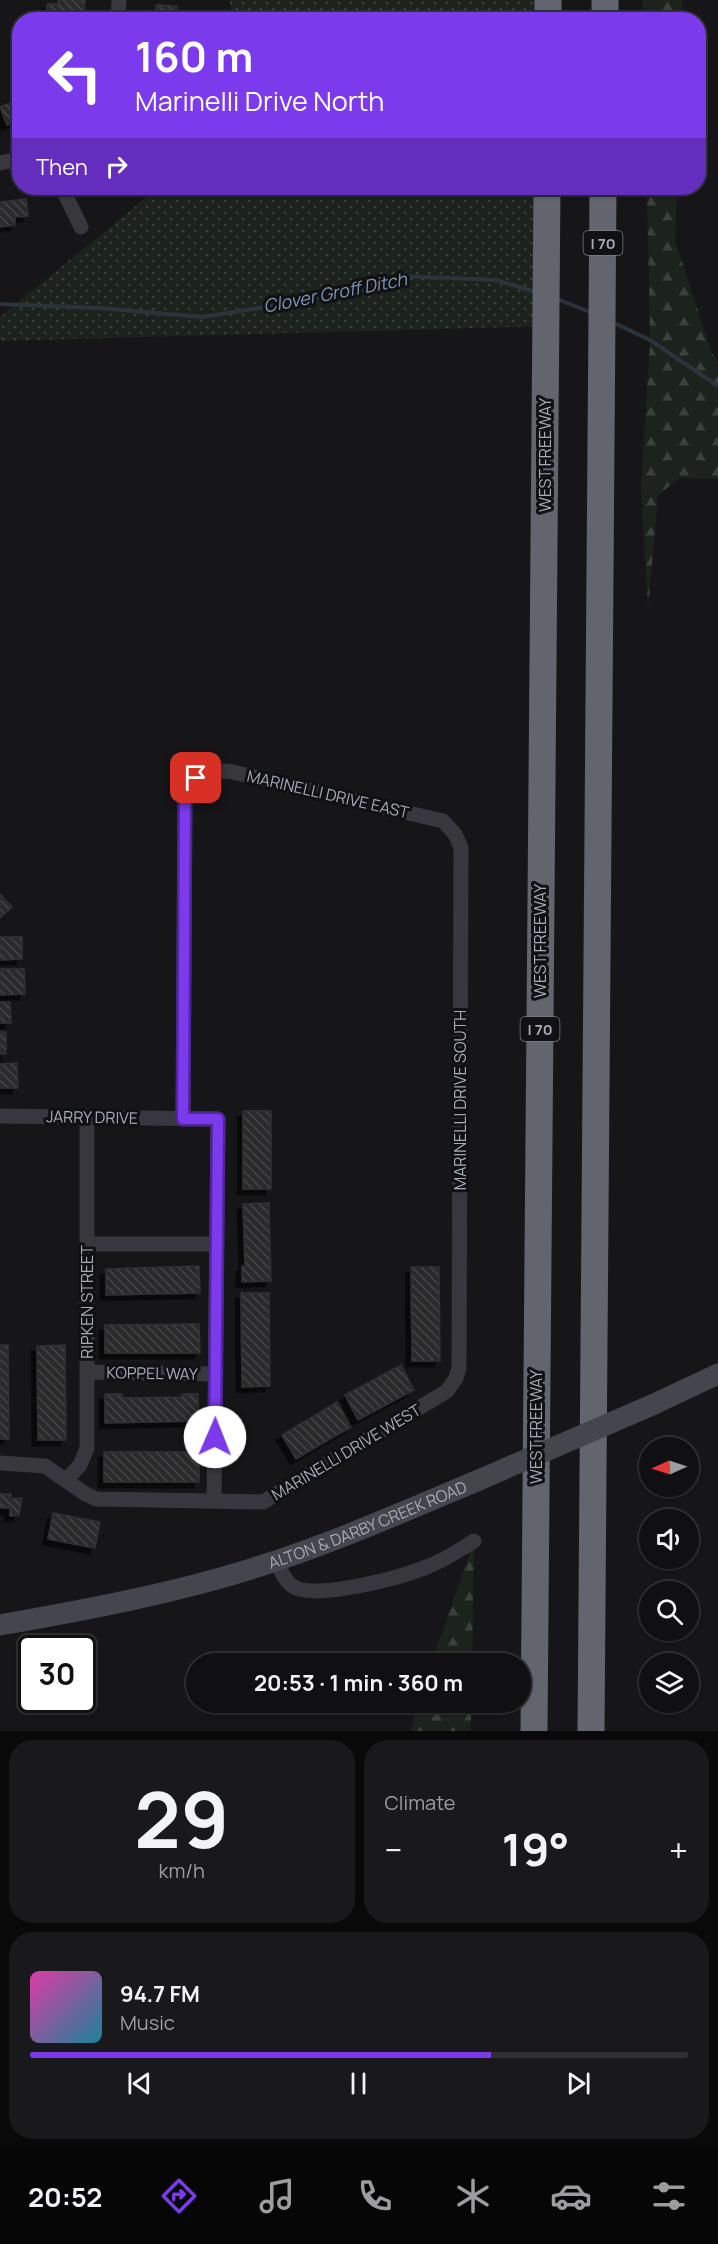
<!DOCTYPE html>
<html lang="en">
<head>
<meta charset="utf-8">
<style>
  :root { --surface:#101012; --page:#19191b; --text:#f1f3f6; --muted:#9c9d9f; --line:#303032; --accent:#7c3aed }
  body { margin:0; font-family:Manrope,sans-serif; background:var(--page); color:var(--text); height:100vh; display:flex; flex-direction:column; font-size:22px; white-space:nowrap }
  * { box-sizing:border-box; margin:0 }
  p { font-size:20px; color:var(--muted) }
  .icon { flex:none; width:33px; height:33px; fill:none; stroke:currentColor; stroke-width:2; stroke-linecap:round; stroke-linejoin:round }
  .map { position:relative; height:1731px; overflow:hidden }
  .side { display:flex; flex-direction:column; gap:9px; padding:9px; background:#09090a; flex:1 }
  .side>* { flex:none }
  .top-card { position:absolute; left:12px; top:12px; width:694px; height:183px; border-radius:24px; box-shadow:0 2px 4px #0004,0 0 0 2px var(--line); background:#7c3aed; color:#fff; overflow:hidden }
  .needle { width:39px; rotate:267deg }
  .tools { position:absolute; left:639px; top:1437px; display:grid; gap:12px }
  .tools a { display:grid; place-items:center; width:60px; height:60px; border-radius:50%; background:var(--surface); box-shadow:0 2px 4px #0004,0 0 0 2px var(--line); font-size:30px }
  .speed { position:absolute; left:18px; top:1635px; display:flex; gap:12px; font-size:30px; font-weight:700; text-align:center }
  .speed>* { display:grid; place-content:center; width:78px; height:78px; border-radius:50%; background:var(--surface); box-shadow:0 2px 4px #0004,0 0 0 2px var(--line); line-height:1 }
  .speed .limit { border:3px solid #111; border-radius:9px; background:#fff; color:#111 }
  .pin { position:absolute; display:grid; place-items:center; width:51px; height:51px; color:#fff; margin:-26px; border-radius:12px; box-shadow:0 3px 9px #0006 }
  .me { position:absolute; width:66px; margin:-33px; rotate:1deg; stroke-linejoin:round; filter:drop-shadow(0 0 4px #0008) }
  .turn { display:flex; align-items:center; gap:21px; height:126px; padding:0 24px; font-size:27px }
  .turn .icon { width:78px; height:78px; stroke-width:2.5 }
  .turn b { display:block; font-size:42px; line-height:51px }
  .then { display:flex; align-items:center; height:57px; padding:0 24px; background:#0003; gap:12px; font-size:22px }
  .big { font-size:45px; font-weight:700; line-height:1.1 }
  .side .widget { flex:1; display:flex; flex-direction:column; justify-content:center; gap:9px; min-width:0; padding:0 21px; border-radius:24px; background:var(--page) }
  .side .dial { align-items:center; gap:0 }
  .dial b { font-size:78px; line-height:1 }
  .song { display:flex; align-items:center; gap:18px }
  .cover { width:72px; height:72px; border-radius:9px; background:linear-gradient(135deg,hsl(320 70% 55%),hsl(190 70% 35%)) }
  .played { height:6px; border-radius:3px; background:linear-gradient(90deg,var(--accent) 70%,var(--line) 70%) }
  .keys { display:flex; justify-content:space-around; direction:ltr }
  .heat { display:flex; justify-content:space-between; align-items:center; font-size:33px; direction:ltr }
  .side .tiles { flex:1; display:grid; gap:9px; grid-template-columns:1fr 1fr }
  .widget:last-child { grid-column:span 2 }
  .trip { position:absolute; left:186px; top:1653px; width:345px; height:60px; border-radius:30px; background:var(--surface); box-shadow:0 2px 4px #0004,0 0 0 2px var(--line); font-weight:700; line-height:60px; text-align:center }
  .menu { display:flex; height:96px; justify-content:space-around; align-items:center; background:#060607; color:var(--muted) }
  .menu .icon { width:42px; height:42px }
  .menu .current { color:var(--accent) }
  .menu b { font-size:27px; color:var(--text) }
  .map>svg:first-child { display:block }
  .grass { fill:url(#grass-dots) }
  .forest { fill:url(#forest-firs) }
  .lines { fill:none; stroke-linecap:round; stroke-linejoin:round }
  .stream { stroke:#2b343d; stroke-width:4 }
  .building { fill:url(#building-back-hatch); stroke:#303034; stroke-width:1.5; filter:url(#shadow) }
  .street { stroke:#37373d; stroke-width:15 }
  .secondary { stroke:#44464d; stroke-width:21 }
  .highway { stroke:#62656e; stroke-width:27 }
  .secondary-bridge { stroke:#44464d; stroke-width:21 }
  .route-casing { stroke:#51269a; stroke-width:15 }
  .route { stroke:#7c3aed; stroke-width:10 }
  .labels { text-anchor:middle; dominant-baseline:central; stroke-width:6; stroke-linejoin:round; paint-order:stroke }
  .shield { fill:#111113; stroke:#7a7d87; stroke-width:1.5 }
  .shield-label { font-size:15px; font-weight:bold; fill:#a7abb9 }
  .street-label { font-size:16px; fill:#a7abb9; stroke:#111113 }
  .water-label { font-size:18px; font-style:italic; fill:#7c97b5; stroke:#111113 }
</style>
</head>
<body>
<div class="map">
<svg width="718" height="1731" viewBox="0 0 718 1731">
  <defs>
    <pattern id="grass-dots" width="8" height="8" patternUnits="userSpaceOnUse" patternTransform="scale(1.5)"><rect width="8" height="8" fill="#1c231d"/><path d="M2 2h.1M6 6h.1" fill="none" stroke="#3a403c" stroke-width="1.8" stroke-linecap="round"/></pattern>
    <pattern id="forest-firs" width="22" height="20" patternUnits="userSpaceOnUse" patternTransform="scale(1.5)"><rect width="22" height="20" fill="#1c231d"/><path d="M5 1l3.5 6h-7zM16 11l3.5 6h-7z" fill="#3a403c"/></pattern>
    <pattern id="building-back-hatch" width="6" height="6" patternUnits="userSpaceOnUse" patternTransform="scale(1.5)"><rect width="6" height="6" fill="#29292c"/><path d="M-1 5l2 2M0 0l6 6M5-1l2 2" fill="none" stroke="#454548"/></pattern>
    <filter id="shadow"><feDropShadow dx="-5.5" dy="5.5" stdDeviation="0" flood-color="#0009"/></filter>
  </defs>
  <rect width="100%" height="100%" fill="#161618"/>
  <g class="grass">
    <path d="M230,0H548V19L230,20Z"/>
    <path d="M158,188H547L546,326L0,341V317Z"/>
  </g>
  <g class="forest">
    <path d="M642,0H682L683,19H643Z"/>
    <path d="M647,188H677L675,240L711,351L718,362V479L680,478L658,495L648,610L641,485L650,340Z"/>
    <path d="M474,1541L472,1663L431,1664Z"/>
    <path d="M419,1703H471V1731H410Z"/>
  </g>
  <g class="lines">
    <g class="stream">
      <path d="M557,299L592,313"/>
      <path d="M0,304L100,308L202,317L310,300L401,276L496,280L535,292"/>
      <path d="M612,322L650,340L718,386"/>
    </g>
  </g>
  <g class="building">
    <path d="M58,0H85L84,13H80V20H58V17L47,16V4H58Z"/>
    <path d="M156,5L177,6L178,20L155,18Z"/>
    <path d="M20,99V120L7,125L0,107Z"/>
    <path d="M26,199L28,216L15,217V225L0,227V202Z"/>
    <path d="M0,894L12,907L0,918Z"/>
    <path d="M0,937H22V959L0,960Z"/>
    <path d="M0,969H24L25,994L0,995Z"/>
    <path d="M0,1002H10L11,1023H0Z"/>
    <rect x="0" y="1032" width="6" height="22"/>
    <path d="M17,1063L18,1088H0V1064Z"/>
    <rect x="243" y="1111" width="28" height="78"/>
    <path d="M269,1203L271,1281L242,1282V1266H245L243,1204Z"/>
    <path d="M199,1266L200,1293L106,1295V1269Z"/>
    <path d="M411,1267H439L440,1361H412Z"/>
    <path d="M241,1293H269L270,1386L242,1387Z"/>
    <path d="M199,1324L200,1353H105V1325Z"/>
    <path d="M0,1345H8L9,1439H0Z"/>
    <path d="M65,1345L66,1440H38L37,1346Z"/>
    <path d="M401,1365L414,1390L358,1420L345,1395Z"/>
    <path d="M105,1394H122V1398L182,1397V1394H198L199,1421L105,1423Z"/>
    <path d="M337,1402L351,1427L296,1459L282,1435Z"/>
    <rect x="104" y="1452" width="95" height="30"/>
    <path d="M0,1494H11V1499L22,1498L19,1515L10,1516V1508H0Z"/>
    <path d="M53,1513L100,1522L95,1548L48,1539Z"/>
  </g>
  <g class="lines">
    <g class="street">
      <path d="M118,20L119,0"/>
      <path d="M0,163L20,159"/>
      <path d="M62,188L81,227"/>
      <path d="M0,1116L218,1119L214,1501"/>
      <path d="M87,1244H217"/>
      <path d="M87,1372L216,1374"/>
      <path d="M0,1463L45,1466L84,1493L96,1499L263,1502L447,1391L456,1378L459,1368L461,848L455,834L443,821L228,771C202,772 199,772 185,795L183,1119"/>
      <path d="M66,1480L80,1465L87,1448V1117"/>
      <path d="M276,1560C281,1570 284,1581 294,1587C318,1600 403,1577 429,1566C445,1560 459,1550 474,1541"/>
    </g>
    <g class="secondary">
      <path d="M652,1405L718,1374"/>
      <path id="s1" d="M0,1625C85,1610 171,1594 254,1568C331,1544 405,1511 479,1480"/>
    </g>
    <g class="highway">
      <path d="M548,20V0"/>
      <path d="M605,20V0"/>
      <path d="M534,1731L547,188"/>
      <path d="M591,1731L603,188"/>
    </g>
    <path class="secondary-bridge" d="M479,1480L652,1405"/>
  </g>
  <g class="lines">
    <defs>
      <path id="route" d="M196,778L185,795L183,1119H218L215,1437"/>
    </defs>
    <use href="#route" class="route-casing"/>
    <use href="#route" class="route"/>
  </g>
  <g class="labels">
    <g class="shield">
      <rect x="583.5" y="231" width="39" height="24" rx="4.5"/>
      <rect x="520.5" y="1017" width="39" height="24" rx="4.5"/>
    </g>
    <g class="shield-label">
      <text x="603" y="243">I 70</text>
      <text x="540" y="1029">I 70</text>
    </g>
    <g class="street-label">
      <text transform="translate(545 455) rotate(-90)">WEST FREEWAY</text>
      <text transform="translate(328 794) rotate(13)">MARINELLI DRIVE EAST</text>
      <text transform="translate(540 941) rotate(-90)">WEST FREEWAY</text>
      <text transform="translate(460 1100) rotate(-90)">MARINELLI DRIVE SOUTH</text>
      <text transform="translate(92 1117) rotate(1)">JARRY DRIVE</text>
      <text transform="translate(87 1302) rotate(-90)">RIPKEN STREET</text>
      <text transform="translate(152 1373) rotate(1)">KOPPEL WAY</text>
      <text transform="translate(536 1427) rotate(-90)">WEST FREEWAY</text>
      <text transform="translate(346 1452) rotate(-31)">MARINELLI DRIVE WEST</text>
      <text stroke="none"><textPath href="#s1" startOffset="382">ALTON &amp; DARBY CREEK ROAD</textPath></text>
    </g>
    <g class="water-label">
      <text transform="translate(335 292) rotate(-11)">Clover Groff Ditch</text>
    </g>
  </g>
</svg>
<div class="tools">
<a><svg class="needle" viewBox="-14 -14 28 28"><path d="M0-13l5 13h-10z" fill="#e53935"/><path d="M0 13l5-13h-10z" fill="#9c9d9f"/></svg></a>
<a><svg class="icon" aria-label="sound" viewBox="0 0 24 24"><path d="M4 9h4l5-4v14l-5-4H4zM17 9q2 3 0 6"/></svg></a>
<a><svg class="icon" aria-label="search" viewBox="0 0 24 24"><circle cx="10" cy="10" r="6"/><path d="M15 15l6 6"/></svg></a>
<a><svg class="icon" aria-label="layers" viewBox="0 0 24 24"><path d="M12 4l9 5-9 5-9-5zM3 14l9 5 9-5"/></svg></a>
</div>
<div class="speed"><div class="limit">30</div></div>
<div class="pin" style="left:196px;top:778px;background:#d93025"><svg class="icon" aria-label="arrive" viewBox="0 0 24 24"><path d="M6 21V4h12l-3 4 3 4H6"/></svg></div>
<svg class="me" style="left:215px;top:1437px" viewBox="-20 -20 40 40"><circle r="19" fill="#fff"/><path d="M0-13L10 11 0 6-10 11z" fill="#7c3aed"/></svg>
<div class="trip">20:53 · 1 min · 360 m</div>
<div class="top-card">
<div class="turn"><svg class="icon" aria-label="left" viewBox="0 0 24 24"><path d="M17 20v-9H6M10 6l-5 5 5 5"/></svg><div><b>160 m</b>Marinelli Drive North</div></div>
<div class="then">Then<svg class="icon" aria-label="right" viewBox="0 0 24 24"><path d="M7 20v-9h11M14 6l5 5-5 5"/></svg></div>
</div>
</div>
<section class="side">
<div class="tiles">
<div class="widget dial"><b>29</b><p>km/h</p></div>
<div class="widget"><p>Climate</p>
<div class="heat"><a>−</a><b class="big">19°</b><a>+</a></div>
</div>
<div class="widget">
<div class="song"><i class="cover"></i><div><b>94.7 FM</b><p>Music</p></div></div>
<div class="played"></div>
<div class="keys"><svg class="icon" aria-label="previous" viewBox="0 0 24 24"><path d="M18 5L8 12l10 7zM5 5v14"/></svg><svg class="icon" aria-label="pause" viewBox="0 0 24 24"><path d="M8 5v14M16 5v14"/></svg><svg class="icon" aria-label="next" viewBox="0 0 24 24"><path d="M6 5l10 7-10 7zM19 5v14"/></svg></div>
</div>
</div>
</section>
<nav class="menu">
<b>20:52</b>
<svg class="icon current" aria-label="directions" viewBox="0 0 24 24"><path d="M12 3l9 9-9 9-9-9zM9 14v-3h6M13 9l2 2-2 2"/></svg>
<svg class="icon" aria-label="music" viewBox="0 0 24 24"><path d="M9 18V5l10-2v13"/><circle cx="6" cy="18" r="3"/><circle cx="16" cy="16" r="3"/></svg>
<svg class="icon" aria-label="phone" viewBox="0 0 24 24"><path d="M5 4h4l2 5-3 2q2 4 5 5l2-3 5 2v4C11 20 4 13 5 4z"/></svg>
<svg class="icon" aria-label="climate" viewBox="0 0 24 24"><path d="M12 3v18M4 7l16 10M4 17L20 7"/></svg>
<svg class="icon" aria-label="car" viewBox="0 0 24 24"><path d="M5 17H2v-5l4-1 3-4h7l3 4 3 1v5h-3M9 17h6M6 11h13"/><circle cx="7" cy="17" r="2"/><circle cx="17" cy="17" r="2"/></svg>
<svg class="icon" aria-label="filters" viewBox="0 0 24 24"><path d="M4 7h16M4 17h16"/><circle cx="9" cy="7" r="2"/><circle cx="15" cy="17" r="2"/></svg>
</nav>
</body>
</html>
